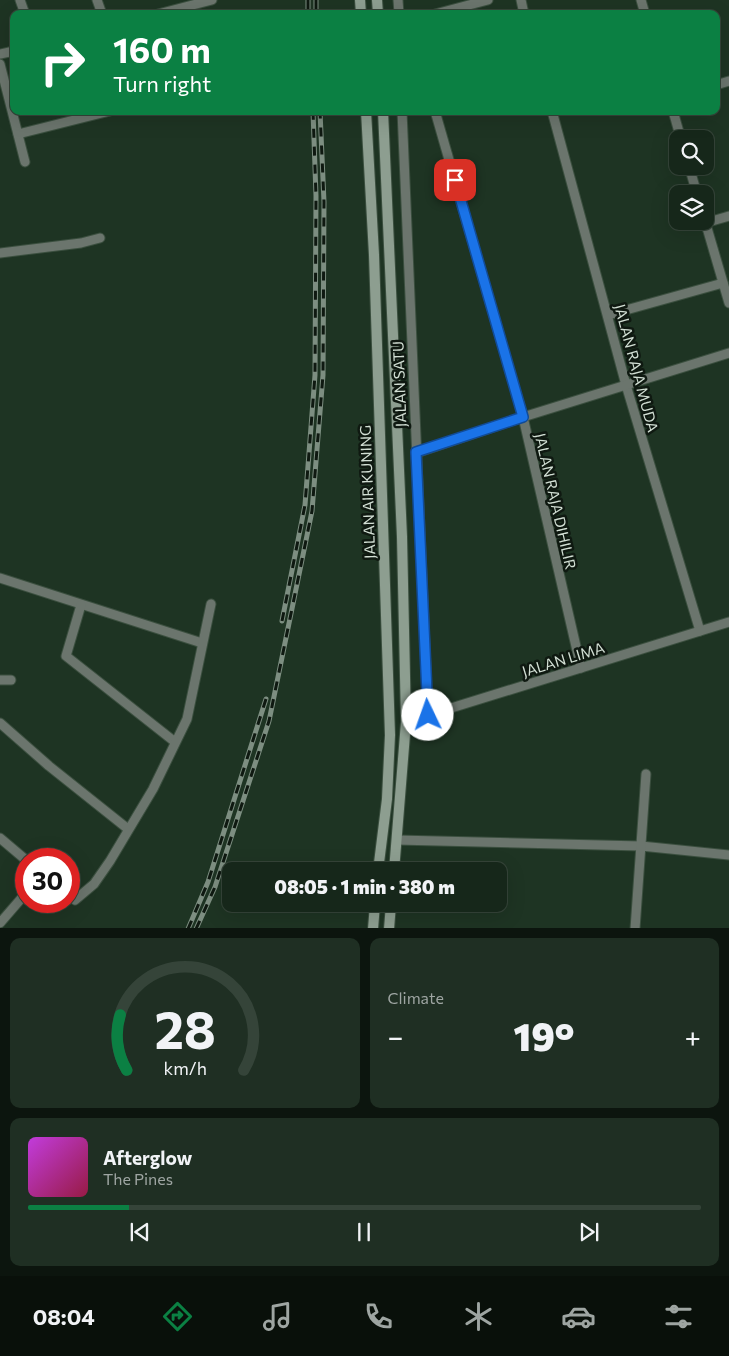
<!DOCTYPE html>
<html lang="en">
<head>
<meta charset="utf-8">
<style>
  :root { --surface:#16271a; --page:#1f2f23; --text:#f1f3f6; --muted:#9ea5a2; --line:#354439; --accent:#0b8043 }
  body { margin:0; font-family:Commissioner,sans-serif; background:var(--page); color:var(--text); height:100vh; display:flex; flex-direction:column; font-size:19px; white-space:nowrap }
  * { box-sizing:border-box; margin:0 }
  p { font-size:16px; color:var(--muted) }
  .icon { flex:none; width:28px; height:28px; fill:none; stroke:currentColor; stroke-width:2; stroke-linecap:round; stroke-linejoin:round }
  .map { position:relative; height:928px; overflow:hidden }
  .panel { display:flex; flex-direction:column; gap:10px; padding:10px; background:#0c150e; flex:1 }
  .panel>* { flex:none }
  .guide { position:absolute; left:10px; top:10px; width:710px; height:105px; border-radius:10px; box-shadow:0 5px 20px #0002,0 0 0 1px var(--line); background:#0b8043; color:#fff; overflow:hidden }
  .tools { position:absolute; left:669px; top:130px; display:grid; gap:10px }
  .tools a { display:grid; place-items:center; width:45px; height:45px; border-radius:10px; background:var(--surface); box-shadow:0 5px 20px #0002,0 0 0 1px var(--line); font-size:25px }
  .speed { position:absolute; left:15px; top:848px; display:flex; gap:10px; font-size:25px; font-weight:700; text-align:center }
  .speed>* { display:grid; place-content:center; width:65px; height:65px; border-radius:50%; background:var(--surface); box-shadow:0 5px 20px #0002,0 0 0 1px var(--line); line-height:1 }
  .speed .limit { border:8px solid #d22; background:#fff; color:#111 }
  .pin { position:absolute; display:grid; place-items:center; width:42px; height:42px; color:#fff; margin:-21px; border-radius:10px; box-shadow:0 2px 8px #0006 }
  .me { position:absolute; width:55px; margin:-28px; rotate:357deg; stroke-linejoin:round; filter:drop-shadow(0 0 4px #0008) }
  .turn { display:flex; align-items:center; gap:18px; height:105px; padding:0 20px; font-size:22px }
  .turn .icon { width:65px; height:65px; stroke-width:2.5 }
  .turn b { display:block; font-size:35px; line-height:42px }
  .big { font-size:38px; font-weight:800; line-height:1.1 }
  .panel .card { flex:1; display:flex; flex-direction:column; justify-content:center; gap:8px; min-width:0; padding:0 18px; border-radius:10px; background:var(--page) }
  .panel .dial { align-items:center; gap:0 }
  .dial svg { height:130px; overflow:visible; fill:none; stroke:var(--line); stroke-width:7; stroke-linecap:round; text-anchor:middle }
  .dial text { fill:var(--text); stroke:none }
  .song { display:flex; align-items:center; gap:15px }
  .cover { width:60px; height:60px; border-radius:8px; background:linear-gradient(135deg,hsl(290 70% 55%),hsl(340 70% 35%)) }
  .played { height:5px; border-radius:2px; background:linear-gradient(90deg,var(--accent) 15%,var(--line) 15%) }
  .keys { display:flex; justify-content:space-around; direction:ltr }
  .heat { display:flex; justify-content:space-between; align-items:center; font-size:28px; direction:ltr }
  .panel .tiles { flex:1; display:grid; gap:10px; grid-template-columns:1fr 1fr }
  .card:last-child { grid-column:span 2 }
  .trip { position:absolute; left:222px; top:862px; width:285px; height:50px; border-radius:10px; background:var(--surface); box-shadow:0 5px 20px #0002,0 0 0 1px var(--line); font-weight:800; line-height:50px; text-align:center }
  .tabs { display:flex; height:80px; justify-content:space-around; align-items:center; background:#09100a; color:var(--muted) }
  .tabs .icon { width:35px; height:35px }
  .tabs .active { color:var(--accent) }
  .tabs b { font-size:22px; color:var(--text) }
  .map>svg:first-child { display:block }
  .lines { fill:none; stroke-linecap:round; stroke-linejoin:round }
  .street-casing { stroke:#3b4f3f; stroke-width:11 }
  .secondary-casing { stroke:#3b4f3f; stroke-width:12 }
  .street { stroke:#6b756d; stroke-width:9 }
  .secondary { stroke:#8d9e90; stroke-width:10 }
  .rail-casing { stroke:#7d8e81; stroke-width:5 }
  .rail { stroke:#0f1911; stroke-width:3; stroke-dasharray:9; stroke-linecap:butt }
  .route-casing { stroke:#114b97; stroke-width:12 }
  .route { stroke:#1a73e8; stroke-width:9 }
  .labels { text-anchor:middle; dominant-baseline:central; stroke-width:5; stroke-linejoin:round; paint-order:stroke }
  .street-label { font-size:15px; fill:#d2dfd4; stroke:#0f1911 }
</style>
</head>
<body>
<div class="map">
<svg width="729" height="929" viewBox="0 0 729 929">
  <rect width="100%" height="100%" fill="#1e3423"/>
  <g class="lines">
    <defs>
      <g id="street">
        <path d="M20,0L25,14"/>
        <path d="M97,0L102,14"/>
        <path d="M398,0L399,14"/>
        <path d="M521,0L524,14"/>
        <path d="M641,0L645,14"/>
        <path d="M158,14L212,0"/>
        <path d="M435,14L488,0"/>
        <path d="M0,54L14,51"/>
        <path d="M0,64L25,162"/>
        <path d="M716,85L729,81"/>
        <path d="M402,111L428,715"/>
        <path d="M435,111L523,417L581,668"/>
        <path d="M552,111L626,385L700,631"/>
        <path d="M673,111L681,139"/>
        <path d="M18,134L110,111"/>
        <path d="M689,166L697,194"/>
        <path d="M705,221L729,303"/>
        <path d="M705,223L729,216"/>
        <path d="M0,253L81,243L100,238"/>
        <path d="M608,315L723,283"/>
        <path d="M416,453L523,417L729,353"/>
        <path d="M0,578L202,643"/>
        <path d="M81,605L66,656L175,742"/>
        <path d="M0,680H11"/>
        <path d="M406,722L729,622"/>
        <path d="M0,723L49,766L128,829"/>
        <path d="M0,838L26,860"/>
        <path d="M397,840L641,846L729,855"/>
        <path d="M69,895L75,900L94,884L110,861L153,789L187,719L211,604"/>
        <path d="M0,923L26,893"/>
        <path d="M635,929L646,774"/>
      </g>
      <g id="secondary">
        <path d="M360,0L361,14"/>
        <path d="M377,0L378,14"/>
        <path d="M366,111L374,255L390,735L387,799L378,871"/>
        <path d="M383,111L402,537L406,722L394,871"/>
        <path d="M373,929L375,904"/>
        <path d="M389,929L391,904"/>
      </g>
    </defs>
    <use href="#street" class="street-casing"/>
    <use href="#secondary" class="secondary-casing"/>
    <use href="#street" class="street"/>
    <use href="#secondary" class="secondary"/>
    <defs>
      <g id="rail">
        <path d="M308,0V14"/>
        <path d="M316,0V14"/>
        <path d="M282,621L305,505L315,375L316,196L313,111"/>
        <path d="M188,929L208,882L266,699"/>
        <path d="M196,929L215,887L269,721L312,511L323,375L324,202L320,111"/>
      </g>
    </defs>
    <use href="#rail" class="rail-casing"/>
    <use href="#rail" class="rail"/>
  </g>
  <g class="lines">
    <defs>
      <path id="route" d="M428,715L416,452L523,417L455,180"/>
    </defs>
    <use href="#route" class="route-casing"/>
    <use href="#route" class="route"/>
  </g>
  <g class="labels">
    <g class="street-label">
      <text transform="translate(637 368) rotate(75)">JALAN RAJA MUDA</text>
      <text transform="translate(399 384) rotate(-92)">JALAN SATU</text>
      <text transform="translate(367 492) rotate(-92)">JALAN AIR KUNING</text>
      <text transform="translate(556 501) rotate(77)">JALAN RAJA DIHILIR</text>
      <text transform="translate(563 659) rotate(-17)">JALAN LIMA</text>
    </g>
  </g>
</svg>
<div class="tools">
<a><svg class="icon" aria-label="search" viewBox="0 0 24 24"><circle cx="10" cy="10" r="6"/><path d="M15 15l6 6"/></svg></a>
<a><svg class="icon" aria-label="layers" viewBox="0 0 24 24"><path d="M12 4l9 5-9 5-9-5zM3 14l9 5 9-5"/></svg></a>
</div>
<div class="speed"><div class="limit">30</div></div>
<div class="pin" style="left:455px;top:180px;background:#d93025"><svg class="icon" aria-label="arrive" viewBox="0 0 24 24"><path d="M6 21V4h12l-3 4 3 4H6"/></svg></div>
<svg class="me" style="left:428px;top:715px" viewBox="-20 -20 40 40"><circle r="19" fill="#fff"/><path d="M0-13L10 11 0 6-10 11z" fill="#1a73e8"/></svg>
<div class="trip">08:05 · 1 min · 380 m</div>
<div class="guide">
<div class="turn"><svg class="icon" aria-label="right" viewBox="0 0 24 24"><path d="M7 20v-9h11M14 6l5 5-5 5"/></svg><div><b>160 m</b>Turn right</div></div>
</div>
</div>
<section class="panel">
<div class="tiles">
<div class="card dial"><svg viewBox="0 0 100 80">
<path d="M14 69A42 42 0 1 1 86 69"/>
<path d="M14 69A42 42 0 0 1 10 35" stroke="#0b8043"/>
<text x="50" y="56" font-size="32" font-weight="700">28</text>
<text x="50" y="72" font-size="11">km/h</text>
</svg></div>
<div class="card"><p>Climate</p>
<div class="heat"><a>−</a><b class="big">19°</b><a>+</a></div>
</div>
<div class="card">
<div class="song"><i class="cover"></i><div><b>Afterglow</b><p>The Pines</p></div></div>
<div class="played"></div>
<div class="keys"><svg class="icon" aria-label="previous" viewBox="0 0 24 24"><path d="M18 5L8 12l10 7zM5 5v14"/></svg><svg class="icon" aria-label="pause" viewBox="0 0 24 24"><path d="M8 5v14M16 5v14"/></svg><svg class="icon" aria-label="next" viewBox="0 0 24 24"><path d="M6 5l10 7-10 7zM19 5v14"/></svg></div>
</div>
</div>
</section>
<nav class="tabs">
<b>08:04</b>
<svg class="icon active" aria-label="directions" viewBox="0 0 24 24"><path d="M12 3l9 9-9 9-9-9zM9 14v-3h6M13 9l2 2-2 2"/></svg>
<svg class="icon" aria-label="music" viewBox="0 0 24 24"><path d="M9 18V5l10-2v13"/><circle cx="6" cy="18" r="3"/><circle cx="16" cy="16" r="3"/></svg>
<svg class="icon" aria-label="phone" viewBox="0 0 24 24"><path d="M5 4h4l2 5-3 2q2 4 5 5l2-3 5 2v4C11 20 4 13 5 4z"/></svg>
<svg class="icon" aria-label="climate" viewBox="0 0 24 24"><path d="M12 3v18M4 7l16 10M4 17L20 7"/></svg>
<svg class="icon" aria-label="car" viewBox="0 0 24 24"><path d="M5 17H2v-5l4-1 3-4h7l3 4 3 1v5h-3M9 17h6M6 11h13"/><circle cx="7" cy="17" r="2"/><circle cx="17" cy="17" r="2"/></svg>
<svg class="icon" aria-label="filters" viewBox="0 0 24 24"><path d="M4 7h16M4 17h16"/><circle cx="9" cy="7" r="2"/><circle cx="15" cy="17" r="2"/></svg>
</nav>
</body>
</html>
